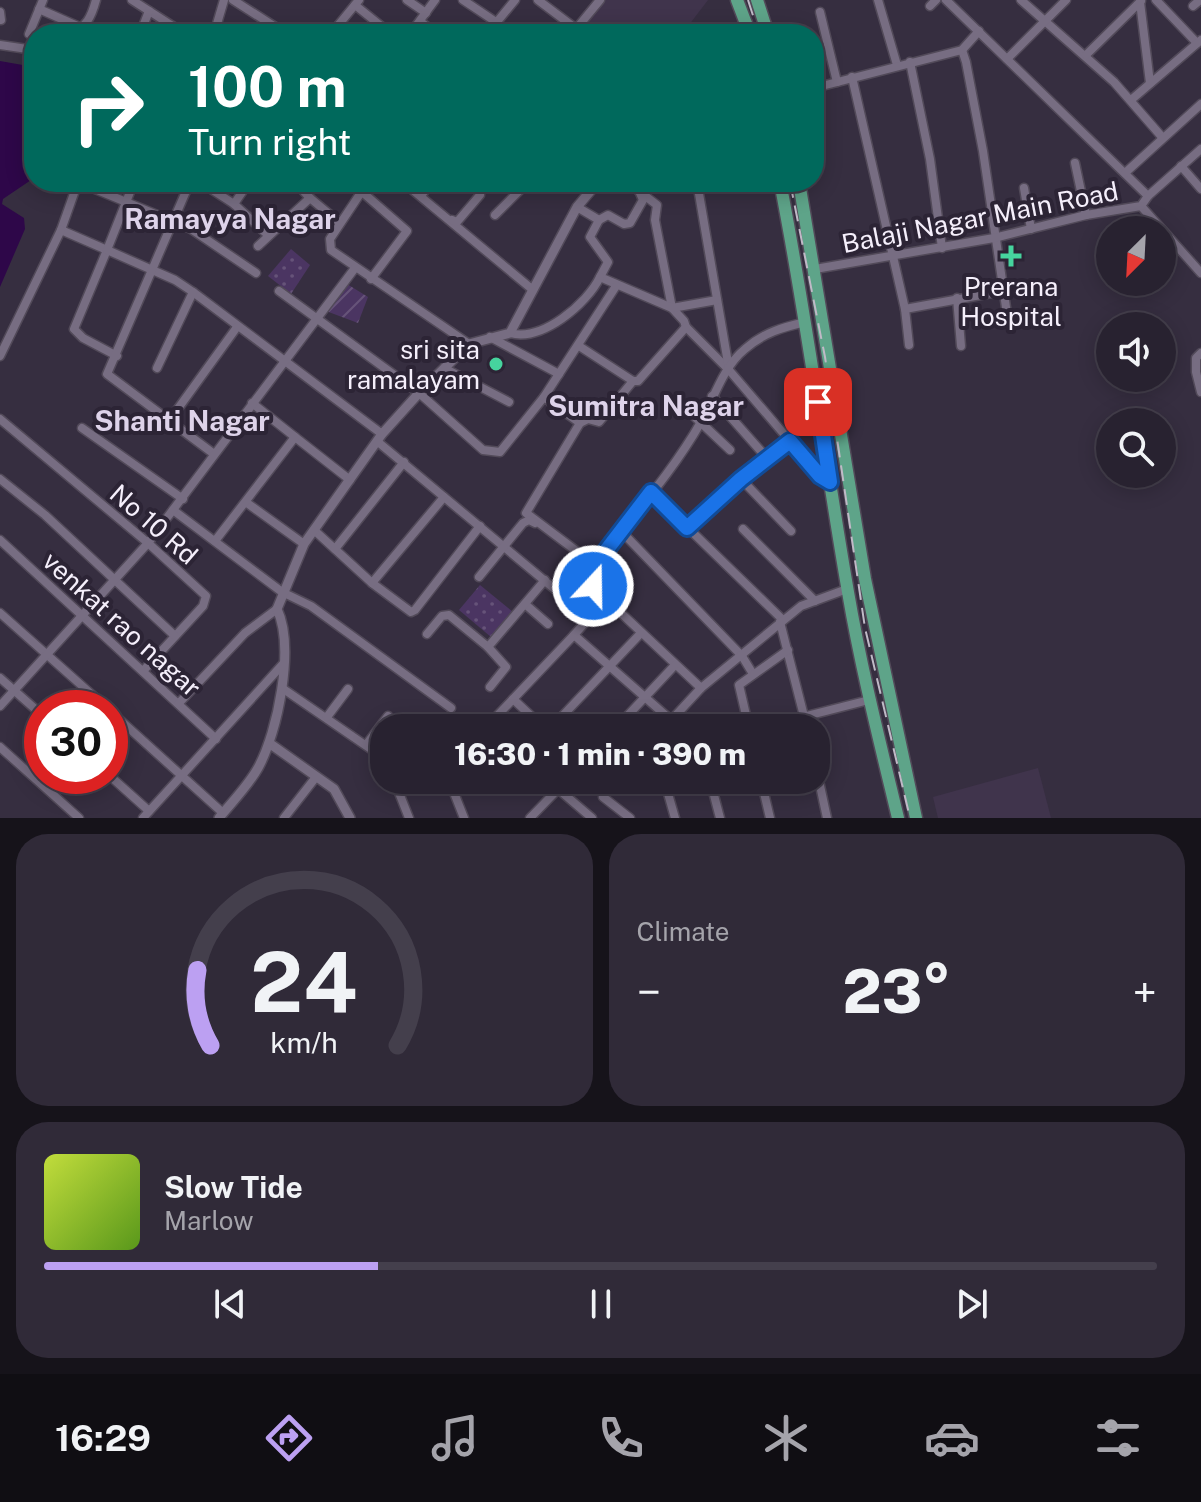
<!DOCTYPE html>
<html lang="en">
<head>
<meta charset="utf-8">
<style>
  :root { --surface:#282230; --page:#302a38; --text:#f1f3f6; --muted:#a5a4ab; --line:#443f4c; --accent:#bca0f2 }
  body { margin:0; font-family:"Public Sans",sans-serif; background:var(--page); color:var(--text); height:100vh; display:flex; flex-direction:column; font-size:30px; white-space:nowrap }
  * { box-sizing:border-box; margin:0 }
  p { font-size:26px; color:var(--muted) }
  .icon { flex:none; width:44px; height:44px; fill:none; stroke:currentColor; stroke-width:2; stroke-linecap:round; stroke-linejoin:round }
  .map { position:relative; height:818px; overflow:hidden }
  .drawer { display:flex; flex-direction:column; gap:16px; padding:16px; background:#16131a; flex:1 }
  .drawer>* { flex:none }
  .guide { position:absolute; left:24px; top:24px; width:800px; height:168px; border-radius:32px; box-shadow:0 4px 20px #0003,0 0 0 2px var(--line); background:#00695c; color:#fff; overflow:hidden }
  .needle { width:52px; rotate:204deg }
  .controls { position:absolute; left:1096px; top:216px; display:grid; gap:16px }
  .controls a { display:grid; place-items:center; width:80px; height:80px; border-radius:50%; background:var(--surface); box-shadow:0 4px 20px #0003,0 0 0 2px var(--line); font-size:40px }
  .speed { position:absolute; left:24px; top:690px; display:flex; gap:16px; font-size:40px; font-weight:700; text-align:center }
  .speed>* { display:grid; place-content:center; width:104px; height:104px; border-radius:50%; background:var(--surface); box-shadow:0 4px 20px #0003,0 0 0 2px var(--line); line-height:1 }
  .speed .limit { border:12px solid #d22; background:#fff; color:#111 }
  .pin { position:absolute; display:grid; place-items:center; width:68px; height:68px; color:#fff; margin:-34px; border-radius:16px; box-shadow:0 4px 12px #0006 }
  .me { position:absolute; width:88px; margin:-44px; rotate:21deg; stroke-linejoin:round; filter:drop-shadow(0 0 6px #0008) }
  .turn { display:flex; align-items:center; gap:28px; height:168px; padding:0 32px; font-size:36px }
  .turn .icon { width:104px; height:104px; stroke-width:2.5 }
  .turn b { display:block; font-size:56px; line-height:68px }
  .big { font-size:60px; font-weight:800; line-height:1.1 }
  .drawer .card { flex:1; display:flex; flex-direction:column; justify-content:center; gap:12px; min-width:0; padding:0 28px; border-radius:32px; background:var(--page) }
  .drawer .dial { align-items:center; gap:0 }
  .dial svg { height:208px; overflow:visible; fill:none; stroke:var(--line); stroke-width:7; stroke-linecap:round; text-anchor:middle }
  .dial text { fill:var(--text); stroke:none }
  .song { display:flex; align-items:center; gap:24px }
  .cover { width:96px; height:96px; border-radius:12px; background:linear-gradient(135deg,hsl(70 70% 55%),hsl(90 70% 35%)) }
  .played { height:8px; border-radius:4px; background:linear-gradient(90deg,var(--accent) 30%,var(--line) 30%) }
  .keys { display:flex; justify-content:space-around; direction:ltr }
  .heat { display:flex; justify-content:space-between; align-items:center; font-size:44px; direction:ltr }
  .drawer .tiles { flex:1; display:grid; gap:16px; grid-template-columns:1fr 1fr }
  .card:last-child { grid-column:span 2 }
  .trip { position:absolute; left:370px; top:714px; width:460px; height:80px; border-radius:32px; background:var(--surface); box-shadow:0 4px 20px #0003,0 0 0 2px var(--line); font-weight:800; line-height:80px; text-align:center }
  .tab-bar { display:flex; height:128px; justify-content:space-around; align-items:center; background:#100e13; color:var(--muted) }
  .tab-bar .icon { width:56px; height:56px }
  .tab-bar .selected { color:var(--accent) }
  .tab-bar b { font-size:36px; color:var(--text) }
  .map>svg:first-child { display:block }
  .built { fill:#40344c }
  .grass { fill:url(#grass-dots) }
  .garden { fill:url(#garden-furrows) }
  .water { fill:#2e0749 }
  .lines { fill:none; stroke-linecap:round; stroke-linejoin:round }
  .minor-casing { stroke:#524a59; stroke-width:11 }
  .tertiary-casing { stroke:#524a59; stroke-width:12 }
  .trunk-casing { stroke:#524a59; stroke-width:15 }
  .minor { stroke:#776d82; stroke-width:8 }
  .tertiary { stroke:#776d82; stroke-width:9 }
  .trunk { stroke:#5ea489; stroke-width:12 }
  .rail { stroke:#c0bac7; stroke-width:2; stroke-dasharray:16 8; stroke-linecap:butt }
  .route-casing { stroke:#114b97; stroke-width:20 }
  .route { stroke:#1a73e8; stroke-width:14 }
  .poi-dot { fill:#46d49e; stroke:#2c2435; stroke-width:3 }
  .labels { text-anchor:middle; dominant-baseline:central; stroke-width:8; stroke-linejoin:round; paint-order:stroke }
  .street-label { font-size:26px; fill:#f5effb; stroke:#2c2435 }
  .poi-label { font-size:26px; fill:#f5effb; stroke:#2c2435 }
  .neighbourhood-label { font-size:28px; font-weight:bold; fill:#ded3ea; stroke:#2c2435 }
</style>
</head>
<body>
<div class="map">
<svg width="1201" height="818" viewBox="0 0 1201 818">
  <defs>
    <pattern id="grass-dots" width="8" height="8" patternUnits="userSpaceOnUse" patternTransform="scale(2)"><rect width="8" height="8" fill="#4b3562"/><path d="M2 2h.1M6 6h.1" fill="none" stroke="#665379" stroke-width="1.8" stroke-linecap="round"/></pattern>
    <pattern id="garden-furrows" width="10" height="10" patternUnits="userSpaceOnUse" patternTransform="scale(2)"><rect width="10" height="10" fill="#4b3562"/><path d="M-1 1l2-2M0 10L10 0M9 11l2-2" fill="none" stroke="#665379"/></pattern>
  </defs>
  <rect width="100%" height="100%" fill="#362e40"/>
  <g class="built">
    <path d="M605,0H708L682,34H596L586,25Z"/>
    <path d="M1038,768L1051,818H938L933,797Z"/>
  </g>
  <g class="grass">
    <path d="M291,249L310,265L291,294L268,276Z"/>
    <path d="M480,585L513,612L491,637L459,610Z"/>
  </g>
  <path class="garden" d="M347,284L368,297L358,323L326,311Z"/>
  <path class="water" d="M0,61L34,67V178L3,199L2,204L24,218L25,229L0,287Z"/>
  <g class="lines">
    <defs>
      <g id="minor">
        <path d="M132,0L185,34"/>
        <path d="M233,0L277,28L278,34"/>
        <path d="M407,0L426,13"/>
        <path d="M463,0L496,22"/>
        <path d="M538,0L583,34"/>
        <path d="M878,0L897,65"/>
        <path d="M946,0L1148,196"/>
        <path d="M1021,0L1114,82L1162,137"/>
        <path d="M1156,0L1197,43"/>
        <path d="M1140,2L1150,83"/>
        <path d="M355,5L391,34"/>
        <path d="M930,6L936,0"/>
        <path d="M1193,6L1200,0"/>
        <path d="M39,9L82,28"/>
        <path d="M0,12L1,20"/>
        <path d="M820,12L837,82"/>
        <path d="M420,21L436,34"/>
        <path d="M29,34L43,0"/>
        <path d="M70,34C87,26 91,18 96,0"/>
        <path d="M140,34L149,11"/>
        <path d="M214,34L224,0"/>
        <path d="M331,34L359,0"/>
        <path d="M410,34L435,0"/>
        <path d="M487,34L515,0"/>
        <path d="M572,34L600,0"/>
        <path d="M0,45L34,50"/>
        <path d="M962,50L966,62L983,151L1007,314"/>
        <path d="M1086,55L1141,1"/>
        <path d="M1007,59L1066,0"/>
        <path d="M910,62L930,159L942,248"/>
        <path d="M852,77L905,309L909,345"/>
        <path d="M814,88L962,50L979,31"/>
        <path d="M1131,100L1201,40"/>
        <path d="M1075,163L1086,215"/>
        <path d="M1181,166L1201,189"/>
        <path d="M1125,173L1201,104"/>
        <path d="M78,182L61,230L107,250L74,329L83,338L117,356"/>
        <path d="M78,182L191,229L256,273"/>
        <path d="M134,182L107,250L175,280L193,292L382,434"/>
        <path d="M190,182L107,374L214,454"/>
        <path d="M200,182L234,204L268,235"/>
        <path d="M295,182L310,198"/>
        <path d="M368,182L330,239L331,250L469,344"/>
        <path d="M403,182L533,290"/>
        <path d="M577,182L589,193"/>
        <path d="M627,182L657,205L655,220L672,308L684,321L686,327L729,370L820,476L830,482"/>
        <path d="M697,182L729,369"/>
        <path d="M1024,188L1031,229"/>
        <path d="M361,191L407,231L371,279"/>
        <path d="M421,196L431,182"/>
        <path d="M234,204L249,182"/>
        <path d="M1141,206L1201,273"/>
        <path d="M577,207L599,220L590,237L608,262L600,277L672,308L717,300"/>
        <path d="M495,215L528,182"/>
        <path d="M452,220L457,222L480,195V189L470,182"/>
        <path d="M599,220L608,215L624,224L630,223L643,200L640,193"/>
        <path d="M258,246L310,198L340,223"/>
        <path d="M815,269L994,238L1086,215L1141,206L1148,196L1201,149"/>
        <path d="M279,291L419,393L483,450L500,452L544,397L580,423L526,513L595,565L593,586L606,599"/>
        <path d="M957,298L961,346"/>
        <path d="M905,309L1030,286"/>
        <path d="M510,333C542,342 587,304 600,277"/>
        <path d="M490,337L559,374"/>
        <path d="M579,346L633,381H638L686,327"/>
        <path d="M1201,353L1196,358V372L1201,392"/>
        <path d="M0,356L61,230"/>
        <path d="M157,368L193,292"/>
        <path d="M444,368L509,402"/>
        <path d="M712,396L767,458"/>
        <path d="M544,397L616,286"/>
        <path d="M680,403L730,450"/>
        <path d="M0,419L148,543L206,596L203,606L143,671"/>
        <path d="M169,421L237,327"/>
        <path d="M580,423L588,419L599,422L633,381"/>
        <path d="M82,428L183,499"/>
        <path d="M295,437L350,480"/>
        <path d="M378,442L569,601"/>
        <path d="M0,479L45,515L175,636"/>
        <path d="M741,479L791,531"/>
        <path d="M651,492L783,620"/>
        <path d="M247,503L304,544"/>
        <path d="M173,510L282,592L311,606L451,708"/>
        <path d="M687,528L741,479L790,441"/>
        <path d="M743,529L815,601"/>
        <path d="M314,530L372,583L411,612L415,610L480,526"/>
        <path d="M621,531L742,656L753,674"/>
        <path d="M0,540L216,739"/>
        <path d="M215,541L295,437L252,403"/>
        <path d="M335,549L404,462"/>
        <path d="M595,565C631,518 672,473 701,422C714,398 723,367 745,349C763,333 783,327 806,322"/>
        <path d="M479,577L523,523L529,520L535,523"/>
        <path d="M372,583L444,497"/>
        <path d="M578,584L588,567L580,559"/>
        <path d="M525,604L548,624"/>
        <path d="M0,613L107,708"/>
        <path d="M780,622L807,728"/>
        <path d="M427,634L442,616L449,615L488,647L545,580"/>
        <path d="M574,635L606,599L701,688"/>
        <path d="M488,647L506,667L490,687"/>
        <path d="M0,678L42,715"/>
        <path d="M282,688L381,756L384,762"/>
        <path d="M513,699L544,728"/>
        <path d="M179,703L245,633L277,609"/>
        <path d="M0,706L148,543L355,268"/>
        <path d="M110,711L223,813"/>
        <path d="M327,717L348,689"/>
        <path d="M495,718L574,635L671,720"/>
        <path d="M551,728L641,633"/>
        <path d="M616,728L675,665"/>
        <path d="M664,728L701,688L801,606L847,589"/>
        <path d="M749,728L739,685L788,650"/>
        <path d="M760,728L869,700"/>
        <path d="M366,745L388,716"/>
        <path d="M0,747L79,818"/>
        <path d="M816,767L827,818"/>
        <path d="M110,776L149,811"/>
        <path d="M394,780L409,818"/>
        <path d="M449,780L464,818"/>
        <path d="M615,780L603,797L630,818"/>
        <path d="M710,780L720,818"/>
        <path d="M761,780L770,818"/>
        <path d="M558,789L592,818"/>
        <path d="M143,818L283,664"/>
        <path d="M284,818L316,777"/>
        <path d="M530,818L567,780"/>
        <path d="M675,818L667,790L687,780"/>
      </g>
      <g id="tertiary">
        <path d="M730,34L747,22"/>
        <path d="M269,743L334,789L350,818"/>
        <path d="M219,818C232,802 248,786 258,768C278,732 295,647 277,609L304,544L382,434L419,393L469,344L510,333L577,207L598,182"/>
      </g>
      <g id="trunk">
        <path d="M737,0L750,34"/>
        <path d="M757,0L768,34"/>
        <path d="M780,182C807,318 824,455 848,592C861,668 880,743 898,818"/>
        <path d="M799,182L865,579L916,818"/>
      </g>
    </defs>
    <use href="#minor" class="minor-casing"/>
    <use href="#tertiary" class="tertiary-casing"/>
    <use href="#trunk" class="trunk-casing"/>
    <use href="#minor" class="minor"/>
    <use href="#tertiary" class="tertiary"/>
    <use href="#trunk" class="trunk"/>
    <g class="rail">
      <path d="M748,0L759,34"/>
      <path d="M790,182L825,357L865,628L910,818"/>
    </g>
  </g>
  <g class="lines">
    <defs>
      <path id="route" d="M593,586L595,565L651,492L687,528L741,479L790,441L820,476L830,482L818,402"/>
    </defs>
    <use href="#route" class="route-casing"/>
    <use href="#route" class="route"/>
  </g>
  <g class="poi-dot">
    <path d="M1007 244h8v8h8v8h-8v8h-8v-8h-8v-8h8z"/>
    <circle cx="496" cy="364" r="8"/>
  </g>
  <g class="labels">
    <g class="street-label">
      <text transform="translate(980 217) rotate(-11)">Balaji Nagar Main Road</text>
      <text transform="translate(154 524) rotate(41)">No 10 Rd</text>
      <text transform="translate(122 624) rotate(42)">venkat rao nagar</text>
    </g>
    <g class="poi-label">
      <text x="1011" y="286">Prerana<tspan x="1011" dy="30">Hospital</tspan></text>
      <text x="480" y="349" text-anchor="end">sri sita<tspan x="480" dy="30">ramalayam</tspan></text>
    </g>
    <g class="neighbourhood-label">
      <text x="230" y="218">Ramayya Nagar</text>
      <text x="646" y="405">Sumitra Nagar</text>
      <text x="182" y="420">Shanti Nagar</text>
    </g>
  </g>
</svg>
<div class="controls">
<a><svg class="needle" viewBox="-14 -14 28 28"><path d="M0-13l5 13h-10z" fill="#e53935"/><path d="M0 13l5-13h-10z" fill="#a5a4ab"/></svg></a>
<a><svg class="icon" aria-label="sound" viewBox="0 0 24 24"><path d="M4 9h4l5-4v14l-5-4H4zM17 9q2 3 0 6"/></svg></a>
<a><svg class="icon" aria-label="search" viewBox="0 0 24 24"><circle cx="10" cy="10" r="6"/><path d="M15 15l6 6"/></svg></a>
</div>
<div class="speed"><div class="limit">30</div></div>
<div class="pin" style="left:818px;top:402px;background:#d93025"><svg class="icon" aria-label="arrive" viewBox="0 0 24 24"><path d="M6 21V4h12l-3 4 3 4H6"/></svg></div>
<svg class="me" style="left:593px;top:586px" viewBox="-20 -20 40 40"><circle r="17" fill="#1a73e8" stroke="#fff" stroke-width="3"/><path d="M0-11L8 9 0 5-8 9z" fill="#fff"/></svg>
<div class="trip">16:30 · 1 min · 390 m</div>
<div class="guide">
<div class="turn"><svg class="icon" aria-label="right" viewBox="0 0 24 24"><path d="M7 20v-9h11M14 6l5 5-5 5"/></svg><div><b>100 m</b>Turn right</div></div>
</div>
</div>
<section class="drawer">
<div class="tiles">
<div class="card dial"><svg viewBox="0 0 100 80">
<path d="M14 69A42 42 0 1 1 86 69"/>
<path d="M14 69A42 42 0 0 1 9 40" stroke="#bca0f2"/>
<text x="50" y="56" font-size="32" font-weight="700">24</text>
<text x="50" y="72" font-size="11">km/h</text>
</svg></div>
<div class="card"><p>Climate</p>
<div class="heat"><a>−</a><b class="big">23°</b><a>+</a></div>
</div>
<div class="card">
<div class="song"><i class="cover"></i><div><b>Slow Tide</b><p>Marlow</p></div></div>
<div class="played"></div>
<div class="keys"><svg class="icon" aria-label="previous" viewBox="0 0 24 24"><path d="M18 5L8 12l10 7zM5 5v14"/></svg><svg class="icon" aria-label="pause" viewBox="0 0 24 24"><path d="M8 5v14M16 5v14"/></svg><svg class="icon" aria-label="next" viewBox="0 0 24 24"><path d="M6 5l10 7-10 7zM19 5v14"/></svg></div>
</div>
</div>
</section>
<nav class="tab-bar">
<b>16:29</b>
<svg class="icon selected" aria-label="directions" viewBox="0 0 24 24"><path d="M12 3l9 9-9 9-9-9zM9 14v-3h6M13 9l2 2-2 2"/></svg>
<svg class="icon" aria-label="music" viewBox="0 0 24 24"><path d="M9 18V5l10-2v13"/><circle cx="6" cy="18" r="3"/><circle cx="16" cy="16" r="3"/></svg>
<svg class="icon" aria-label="phone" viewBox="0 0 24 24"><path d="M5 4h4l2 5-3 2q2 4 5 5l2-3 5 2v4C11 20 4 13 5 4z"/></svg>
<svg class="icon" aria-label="climate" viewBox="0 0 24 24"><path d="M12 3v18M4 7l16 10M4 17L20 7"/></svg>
<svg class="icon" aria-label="car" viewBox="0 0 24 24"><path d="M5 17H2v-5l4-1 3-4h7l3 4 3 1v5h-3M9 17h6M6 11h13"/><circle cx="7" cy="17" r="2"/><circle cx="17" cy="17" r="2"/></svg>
<svg class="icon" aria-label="filters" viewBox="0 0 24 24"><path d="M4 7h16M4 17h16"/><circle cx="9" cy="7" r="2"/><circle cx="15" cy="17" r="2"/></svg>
</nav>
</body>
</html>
